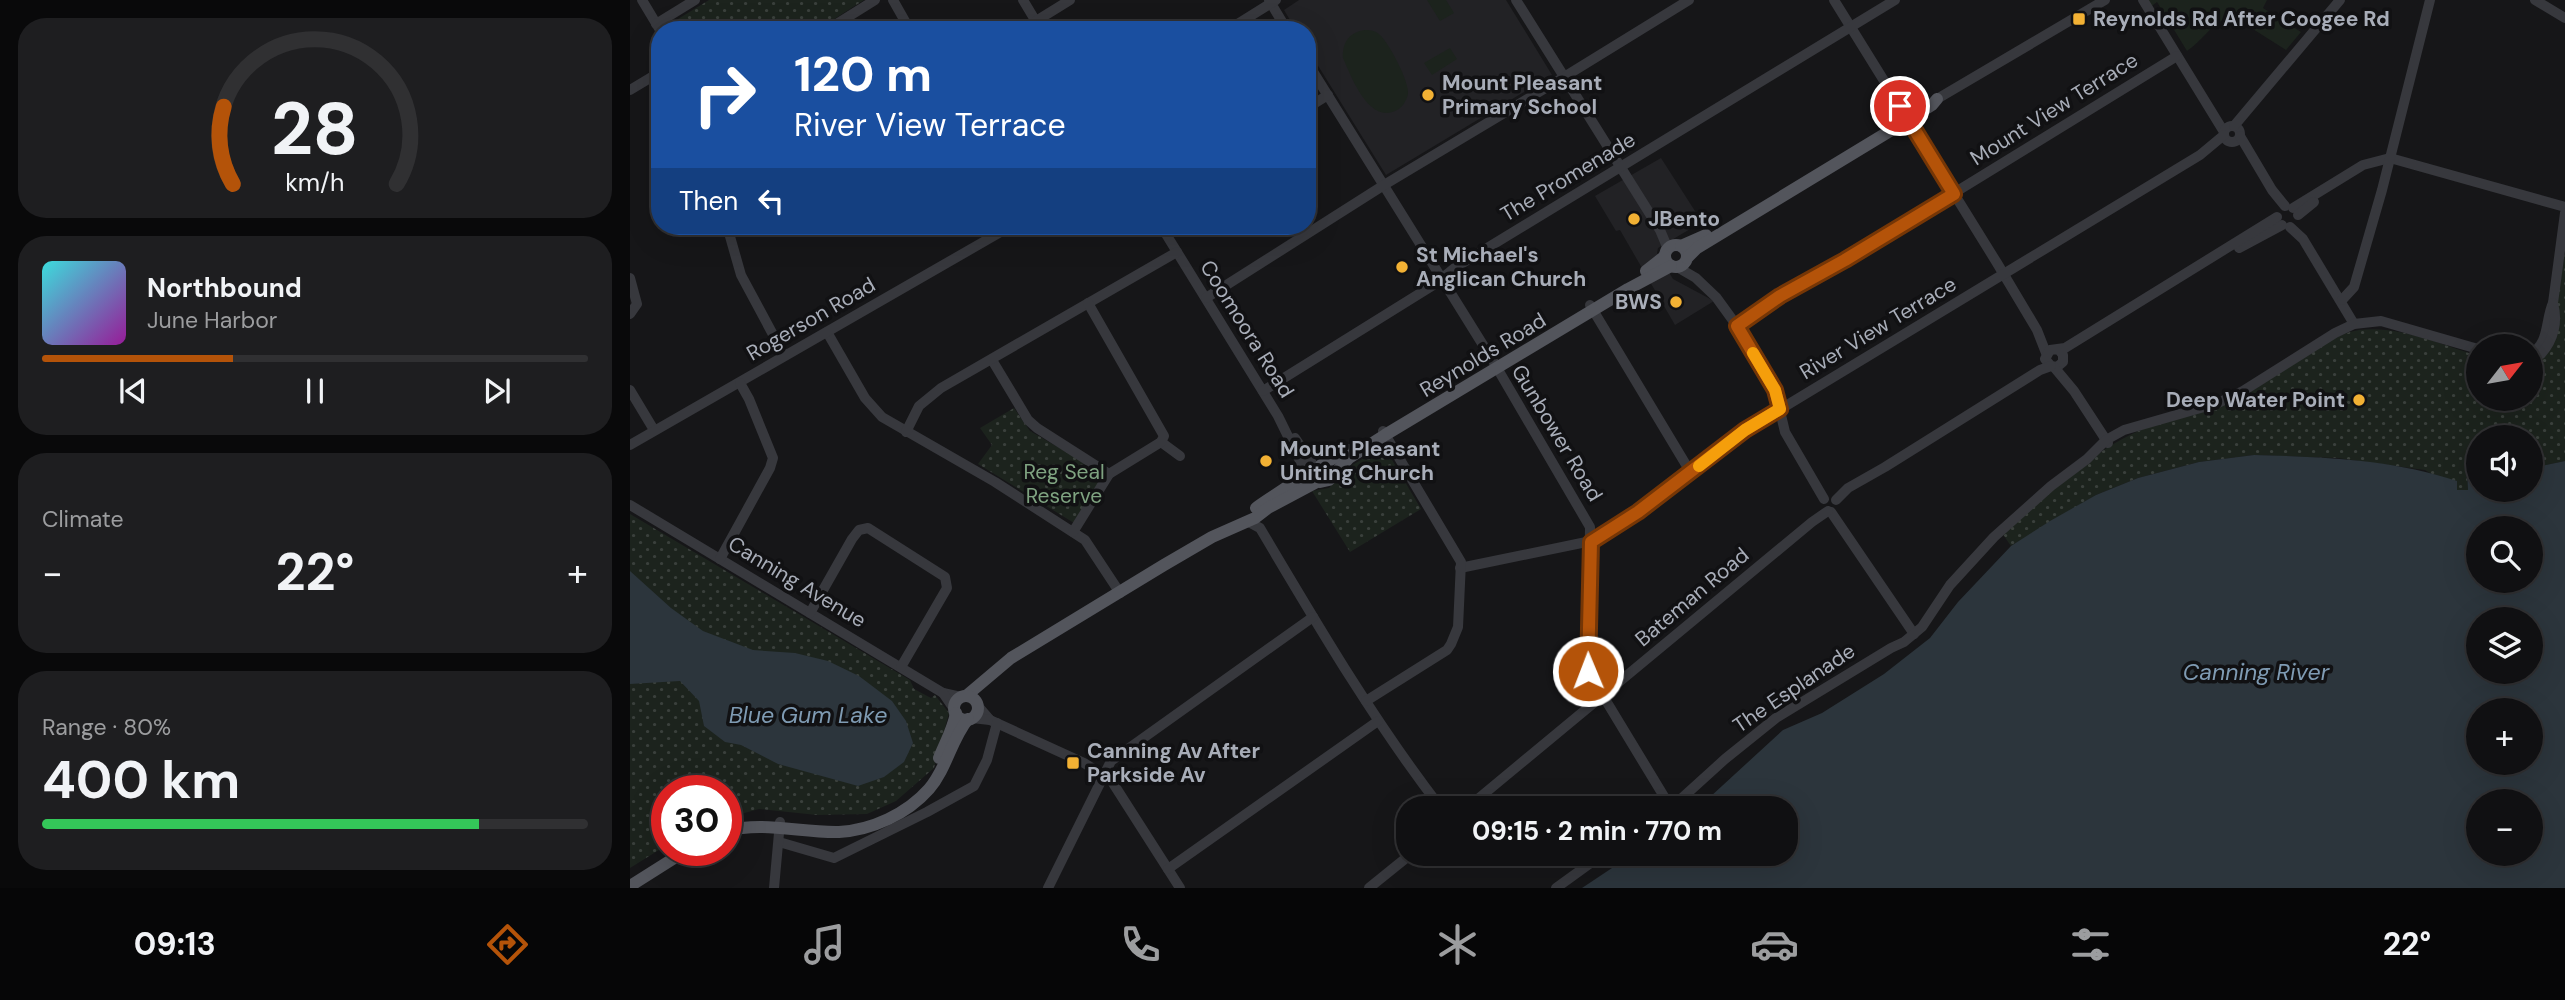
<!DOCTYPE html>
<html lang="en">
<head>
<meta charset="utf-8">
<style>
  :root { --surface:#101012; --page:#1e1e20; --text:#f1f3f6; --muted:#9c9d9f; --line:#303032; --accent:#b45309 }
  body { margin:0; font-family:"DM Sans",sans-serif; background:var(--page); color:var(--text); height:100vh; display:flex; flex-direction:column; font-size:26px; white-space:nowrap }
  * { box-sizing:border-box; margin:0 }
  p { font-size:23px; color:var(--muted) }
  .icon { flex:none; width:38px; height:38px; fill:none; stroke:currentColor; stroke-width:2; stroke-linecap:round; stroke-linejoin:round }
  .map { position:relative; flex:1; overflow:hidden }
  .details { display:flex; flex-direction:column; gap:18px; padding:18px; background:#09090a; width:630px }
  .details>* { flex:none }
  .banner { position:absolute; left:21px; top:21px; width:665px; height:214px; border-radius:28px; box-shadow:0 7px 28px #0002,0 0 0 2px var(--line); background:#1a4fa0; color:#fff; overflow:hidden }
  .needle { width:46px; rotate:59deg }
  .controls { position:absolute; left:1836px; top:334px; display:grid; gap:14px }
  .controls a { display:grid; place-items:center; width:77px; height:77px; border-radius:50%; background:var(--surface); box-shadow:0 7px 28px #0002,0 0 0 2px var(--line); font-size:35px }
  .speed { position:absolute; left:21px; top:775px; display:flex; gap:14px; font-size:35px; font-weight:700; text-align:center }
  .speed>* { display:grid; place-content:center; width:91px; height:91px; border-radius:50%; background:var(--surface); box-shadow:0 7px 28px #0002,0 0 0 2px var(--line); line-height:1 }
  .speed .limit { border:10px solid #d22; background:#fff; color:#111 }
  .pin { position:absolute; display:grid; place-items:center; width:60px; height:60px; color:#fff; margin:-30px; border:4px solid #fff; border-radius:50%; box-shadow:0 2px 7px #0007 }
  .me { position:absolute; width:77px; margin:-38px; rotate:359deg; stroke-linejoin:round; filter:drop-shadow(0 0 5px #0008) }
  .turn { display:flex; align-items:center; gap:24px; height:147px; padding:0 28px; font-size:32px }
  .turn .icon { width:91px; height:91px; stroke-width:2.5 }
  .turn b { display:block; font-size:49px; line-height:60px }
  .then { display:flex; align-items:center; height:66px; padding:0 28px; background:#0003; gap:14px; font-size:26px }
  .big { font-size:52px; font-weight:700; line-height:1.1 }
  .details .widget { flex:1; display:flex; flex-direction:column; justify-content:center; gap:10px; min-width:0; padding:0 24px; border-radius:28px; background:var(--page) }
  .details .dial { align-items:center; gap:0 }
  .dial svg { height:182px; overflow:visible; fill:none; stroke:var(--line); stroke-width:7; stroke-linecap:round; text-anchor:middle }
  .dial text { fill:var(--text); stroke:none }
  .song { display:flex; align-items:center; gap:21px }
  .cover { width:84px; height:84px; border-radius:10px; background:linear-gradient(135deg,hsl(180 70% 55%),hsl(300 70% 35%)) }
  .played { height:7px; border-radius:4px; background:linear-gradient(90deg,var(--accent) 35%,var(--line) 35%) }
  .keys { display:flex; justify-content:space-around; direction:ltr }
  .heat { display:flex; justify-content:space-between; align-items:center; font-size:38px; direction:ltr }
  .charge { height:10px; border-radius:5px; background:linear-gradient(90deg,#34c759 80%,var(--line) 0) }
  .trip { position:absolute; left:766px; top:796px; width:402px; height:70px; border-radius:28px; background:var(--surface); box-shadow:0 7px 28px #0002,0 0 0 2px var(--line); font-weight:700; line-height:70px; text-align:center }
  .tab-bar { display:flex; height:112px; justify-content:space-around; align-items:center; background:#060607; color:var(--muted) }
  .tab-bar .icon { width:49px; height:49px }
  .tab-bar .on { color:var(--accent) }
  .tab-bar b { font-size:32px; color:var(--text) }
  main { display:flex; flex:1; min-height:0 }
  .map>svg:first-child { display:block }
  .built { fill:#222225 }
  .grass { fill:#1c231d }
  .park { fill:url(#park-dots) }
  .water { fill:#2c353c; fill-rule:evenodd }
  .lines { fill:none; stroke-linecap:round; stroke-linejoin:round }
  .minor { stroke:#37383d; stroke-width:10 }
  .major { stroke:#53555c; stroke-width:12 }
  .route-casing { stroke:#753606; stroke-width:18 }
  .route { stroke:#b45309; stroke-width:12 }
  .slow { stroke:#f59e0b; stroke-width:12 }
  .poi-dot { fill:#f2b134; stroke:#111113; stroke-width:2.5 }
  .labels { text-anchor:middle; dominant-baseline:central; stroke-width:7; stroke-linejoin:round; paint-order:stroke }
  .poi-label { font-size:21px; font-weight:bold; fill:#a8adb8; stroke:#111113; text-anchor:start }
  .street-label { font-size:21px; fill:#a8adb8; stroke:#111113 }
  .park-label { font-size:21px; fill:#7fa381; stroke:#111113 }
  .water-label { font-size:23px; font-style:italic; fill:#7f9bb3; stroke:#111113 }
</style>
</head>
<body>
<main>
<section class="details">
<div class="widget dial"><svg viewBox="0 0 100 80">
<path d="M14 69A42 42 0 1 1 86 69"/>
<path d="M14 69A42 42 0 0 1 10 35" stroke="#b45309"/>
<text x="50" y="56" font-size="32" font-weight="700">28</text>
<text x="50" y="72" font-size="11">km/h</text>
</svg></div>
<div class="widget">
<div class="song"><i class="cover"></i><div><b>Northbound</b><p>June Harbor</p></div></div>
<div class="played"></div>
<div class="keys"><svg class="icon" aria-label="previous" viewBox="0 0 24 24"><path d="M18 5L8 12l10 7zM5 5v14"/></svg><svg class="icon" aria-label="pause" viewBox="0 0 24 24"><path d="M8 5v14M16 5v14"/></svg><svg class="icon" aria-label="next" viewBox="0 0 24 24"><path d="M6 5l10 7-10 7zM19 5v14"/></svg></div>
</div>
<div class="widget"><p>Climate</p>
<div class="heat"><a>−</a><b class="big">22°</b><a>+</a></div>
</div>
<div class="widget"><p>Range · 80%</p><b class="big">400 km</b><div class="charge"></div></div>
</section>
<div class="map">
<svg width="1935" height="888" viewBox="0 0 1935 888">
  <defs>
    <pattern id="park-dots" width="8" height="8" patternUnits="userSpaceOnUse" patternTransform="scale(1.75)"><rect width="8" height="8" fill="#1c231d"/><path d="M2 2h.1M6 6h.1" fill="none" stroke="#3a403c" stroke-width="1.8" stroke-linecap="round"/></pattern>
  </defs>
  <rect width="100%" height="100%" fill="#161618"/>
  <g class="built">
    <path d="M669,0H876L922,75L756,175L677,48V30H666L654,10Z"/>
    <path d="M1031,158L1072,222L1028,248L1027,253L1043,279L1084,301L1045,325L990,230L986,231L965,196Z"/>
  </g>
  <g class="grass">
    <path d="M797,0H816L824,13L810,21Z"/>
    <path d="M1513,0H1637L1633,8L1671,32L1656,50L1607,19L1601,21L1596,18C1580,26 1572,41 1557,51L1527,2L1518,9Z"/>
    <path d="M735,30C741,30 746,31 750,35C759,43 780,83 778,94C776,102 772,108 765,111C738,123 721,76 713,58C712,42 720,32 735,30Z"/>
    <path d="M820,48L827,59L802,75L794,63Z"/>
  </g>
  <g class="park">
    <path d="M79,0H234L187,30H37L35,27Z"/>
    <path d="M1935,252V461L1901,468L1900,438H1848V471L1837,473L1838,490H1827L1795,470L1708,458L1624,455L1569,462L1508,478L1466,495L1381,546L1372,533C1417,495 1462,449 1518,427C1544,417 1574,414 1600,403C1637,387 1692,335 1729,330C1768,325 1811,344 1848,356V399H1900L1901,358L1922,332Z"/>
    <path d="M384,408L400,431L476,475L444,523L348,464L362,445L350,428Z"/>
    <path d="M751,448H755L791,509L720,552L682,491L699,488L719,467Z"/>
    <path d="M0,514L280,680L284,689L301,698L305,695L319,713L304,768L266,801L237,814L187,815L129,809L96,818V791H37V845L0,868Z"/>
  </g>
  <g class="water">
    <path d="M1624,455C1693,457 1761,459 1827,481V490H1838L1837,473L1848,471V490H1900L1901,468L1935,461V888H952L1003,854H1157V808H1068L1153,730L1192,713L1254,674L1300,638L1328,602L1381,546L1420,521L1466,495L1508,478L1569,462ZM1848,528H1900V581H1848ZM1848,620H1900V672H1848ZM1848,710H1900V763H1848ZM1848,802H1900V854H1848Z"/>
    <path d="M0,571L41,608L73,631L123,650L165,653L198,661L229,676L262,701L276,721L283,743L274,762L254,777L228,786L148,764L111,745L95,742L74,726L69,701L50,681L0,684Z"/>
  </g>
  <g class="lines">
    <g class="minor">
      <path d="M12,0L30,30"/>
      <path d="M263,0L280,30"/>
      <path d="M393,0L411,30"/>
      <path d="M639,0L657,30"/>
      <path d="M886,0L1030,230L1038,249"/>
      <path d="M1204,0L1367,263L1407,330L1416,353"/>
      <path d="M1513,0L1594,132"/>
      <path d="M1905,0L1935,18"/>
      <path d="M406,21L440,0"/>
      <path d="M26,24L65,0"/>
      <path d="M197,30L245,0"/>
      <path d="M598,30L646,0"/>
      <path d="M677,62L863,361L960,527L958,671L1041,808"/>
      <path d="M0,90L30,72"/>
      <path d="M1307,99L1475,0"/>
      <path d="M677,108L698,95"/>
      <circle cx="1602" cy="134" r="8"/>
      <path d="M1604,126L1710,0"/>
      <path d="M1610,136L1642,190L1655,206"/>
      <path d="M1663,208L1733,165L1760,158L1935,207"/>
      <path d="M1668,215L1684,202"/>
      <path d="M97,226L111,275L154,355"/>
      <path d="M531,226L648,416L675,471"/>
      <path d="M1660,227L1673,239L1724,324"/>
      <path d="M1609,248L1652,225"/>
      <path d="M1047,267L1066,278L1086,297L1107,326L1145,390L1155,432L1194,499"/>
      <path d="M0,278L7,304L0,314"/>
      <path d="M576,298L754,185L934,77L1059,0"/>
      <path d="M1712,300L1724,287L1752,190L1800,0"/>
      <path d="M960,305L1061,473"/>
      <path d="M1107,326L1150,296L1215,260L1547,56"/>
      <path d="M197,332L235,398L252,417L365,482L455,540L490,593"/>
      <path d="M1429,350L1433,355V362L1427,367L1421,366L1415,359L1420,350L1435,348L1647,217"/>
      <path d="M1900,354C1920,344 1915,320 1923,303L1935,213"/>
      <path d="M1911,354C1924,340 1928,321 1923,303"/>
      <path d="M362,360L398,420L407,428L479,474"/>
      <path d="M1424,367L1444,391L1478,443"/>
      <path d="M0,390L24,430"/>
      <path d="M633,391L805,284L826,267L1265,0"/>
      <path d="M276,432L289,406L311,388L547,252"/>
      <path d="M665,438L682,463"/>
      <path d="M531,442L550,456"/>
      <path d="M0,445L381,226"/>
      <path d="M1206,500L1218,488L1255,467L1410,370L1421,366"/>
      <path d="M0,505L313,693L331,697"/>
      <path d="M1201,512L1284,634"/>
      <path d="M617,521L630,528C687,624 743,720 811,808"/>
      <path d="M443,532L479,474L531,442L534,436L458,303"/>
      <path d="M90,559L140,468L143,458L119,399L110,383"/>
      <path d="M830,568L966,540L1061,473L1116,430L1570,155L1594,135"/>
      <path d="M180,613L222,539L229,530L238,528L315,577L317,588L271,667"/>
      <path d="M313,693L324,709"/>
      <path d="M736,701L817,650L821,644L828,627L831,562L753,431"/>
      <path d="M348,706L360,720"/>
      <path d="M342,718L360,720L454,763L481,780L550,888"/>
      <path d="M837,808L1182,522L1198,511"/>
      <path d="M1041,808L1095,759L1146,718L1261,648L1274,642L1292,627L1320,585L1364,537L1421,486L1457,459L1476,440L1494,430L1588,403L1613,391L1705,333L1724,324L1751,321L1848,349"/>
      <path d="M149,842L204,858L297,812L344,786L357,760L367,723"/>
      <path d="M538,869L748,721"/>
      <path d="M144,888L150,822"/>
      <path d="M418,888L481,761L683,617"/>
      <path d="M739,888L781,854"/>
      <path d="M926,888L973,854"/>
    </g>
    <g class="major">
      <circle cx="1046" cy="256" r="11"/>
      <path d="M1051,246L1076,235"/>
      <path d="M1057,258L1067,248L1278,120L1302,105L1307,99"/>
      <path d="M1016,271L1035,256"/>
      <path d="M691,465L719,450"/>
      <path d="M690,482L699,480L719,458L755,435L998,289L1041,266"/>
      <path d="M626,508C642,496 660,487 675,473"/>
      <path d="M336,696L381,658L534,565L582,537L625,518L638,508L685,483"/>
      <circle cx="336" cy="708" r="12"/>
      <path d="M309,758C315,743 323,729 326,713"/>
      <path d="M96,831C134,821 171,833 209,832C242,830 277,814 299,789C317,768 321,740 338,719"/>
      <path d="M0,886L57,850"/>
    </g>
  </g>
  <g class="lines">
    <defs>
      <path id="route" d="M958,671L961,542L1008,512L1115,430L1150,409L1145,390L1107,326L1150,296L1215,260L1324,194L1270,106"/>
    </defs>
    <use href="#route" class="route-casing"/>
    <use href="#route" class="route"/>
    <path class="slow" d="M1069,466L1115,430L1150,409L1145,390L1123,353"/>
  </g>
  <g class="poi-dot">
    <rect x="1442" y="12" width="14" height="14" rx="3.5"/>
    <circle cx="798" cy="95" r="7"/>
    <circle cx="1004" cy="219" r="7"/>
    <circle cx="772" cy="267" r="7"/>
    <circle cx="1046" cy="302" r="7"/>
    <circle cx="1729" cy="400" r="7"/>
    <circle cx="636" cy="461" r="7"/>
    <rect x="436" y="756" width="14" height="14" rx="3.5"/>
  </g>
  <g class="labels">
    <g class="poi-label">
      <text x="1463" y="19">Reynolds Rd After Coogee Rd</text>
      <text x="812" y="83">Mount Pleasant<tspan x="812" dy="24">Primary School</tspan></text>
      <text x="1018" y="219">JBento</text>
      <text x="786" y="255">St Michael's<tspan x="786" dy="24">Anglican Church</tspan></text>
      <text x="1032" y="302" text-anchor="end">BWS</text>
      <text x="1715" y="400" text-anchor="end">Deep Water Point</text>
      <text x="650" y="449">Mount Pleasant<tspan x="650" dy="24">Uniting Church</tspan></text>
      <text x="457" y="751">Canning Av After<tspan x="457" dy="24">Parkside Av</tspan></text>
    </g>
    <g class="street-label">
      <text transform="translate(1424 109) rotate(-32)">Mount View Terrace</text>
      <text transform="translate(938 177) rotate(-31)">The Promenade</text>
      <text transform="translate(181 319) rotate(-30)">Rogerson Road</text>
      <text transform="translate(1248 328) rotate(-31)">River View Terrace</text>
      <text transform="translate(617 329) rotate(58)">Coomoora Road</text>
      <text transform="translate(853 355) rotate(-31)">Reynolds Road</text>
      <text transform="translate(927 433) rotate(59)">Gunbower Road</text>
      <text transform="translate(167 582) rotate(31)">Canning Avenue</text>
      <text transform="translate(1062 597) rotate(-40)">Bateman Road</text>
      <text transform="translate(1164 688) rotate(-34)">The Esplanade</text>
    </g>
    <g class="park-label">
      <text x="434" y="472">Reg Seal<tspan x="434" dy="24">Reserve</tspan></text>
    </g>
    <g class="water-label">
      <text x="1626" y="672">Canning River</text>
      <text x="178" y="715">Blue Gum Lake</text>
    </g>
  </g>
</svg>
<div class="controls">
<a><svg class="needle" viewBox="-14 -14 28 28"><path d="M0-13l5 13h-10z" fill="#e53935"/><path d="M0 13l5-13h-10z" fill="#9c9d9f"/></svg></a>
<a><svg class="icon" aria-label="sound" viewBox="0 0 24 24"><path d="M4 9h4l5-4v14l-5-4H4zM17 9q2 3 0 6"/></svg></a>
<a><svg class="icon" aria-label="search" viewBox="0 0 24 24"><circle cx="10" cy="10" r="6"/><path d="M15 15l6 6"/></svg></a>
<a><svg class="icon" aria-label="layers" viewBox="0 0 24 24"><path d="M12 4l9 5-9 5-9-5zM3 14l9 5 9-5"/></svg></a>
<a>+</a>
<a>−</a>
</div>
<div class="speed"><div class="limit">30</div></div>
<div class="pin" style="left:1270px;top:106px;background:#d93025"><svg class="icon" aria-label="arrive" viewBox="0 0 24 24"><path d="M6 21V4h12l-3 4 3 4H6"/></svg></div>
<svg class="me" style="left:958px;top:671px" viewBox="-20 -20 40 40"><circle r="17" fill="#b45309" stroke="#fff" stroke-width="3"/><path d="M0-11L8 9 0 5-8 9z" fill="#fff"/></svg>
<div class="trip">09:15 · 2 min · 770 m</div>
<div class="banner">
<div class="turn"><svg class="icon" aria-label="right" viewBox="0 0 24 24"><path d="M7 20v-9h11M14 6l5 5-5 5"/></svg><div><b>120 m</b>River View Terrace</div></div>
<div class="then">Then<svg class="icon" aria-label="left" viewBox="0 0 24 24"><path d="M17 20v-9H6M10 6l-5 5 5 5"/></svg></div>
</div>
</div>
</main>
<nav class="tab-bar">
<b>09:13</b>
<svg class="icon on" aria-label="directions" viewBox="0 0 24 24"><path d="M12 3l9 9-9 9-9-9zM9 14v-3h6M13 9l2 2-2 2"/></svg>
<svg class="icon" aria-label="music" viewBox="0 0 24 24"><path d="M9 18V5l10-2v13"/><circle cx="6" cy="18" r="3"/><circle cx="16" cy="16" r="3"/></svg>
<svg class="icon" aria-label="phone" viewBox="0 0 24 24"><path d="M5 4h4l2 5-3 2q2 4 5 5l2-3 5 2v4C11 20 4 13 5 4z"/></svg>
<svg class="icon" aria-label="climate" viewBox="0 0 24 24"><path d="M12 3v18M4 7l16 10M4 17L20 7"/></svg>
<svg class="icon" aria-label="car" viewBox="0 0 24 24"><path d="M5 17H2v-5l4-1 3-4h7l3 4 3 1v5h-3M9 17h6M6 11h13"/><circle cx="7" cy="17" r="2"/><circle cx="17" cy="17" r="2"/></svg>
<svg class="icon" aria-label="filters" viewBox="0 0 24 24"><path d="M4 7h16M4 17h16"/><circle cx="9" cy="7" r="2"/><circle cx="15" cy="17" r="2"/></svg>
<b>22°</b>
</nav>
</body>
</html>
